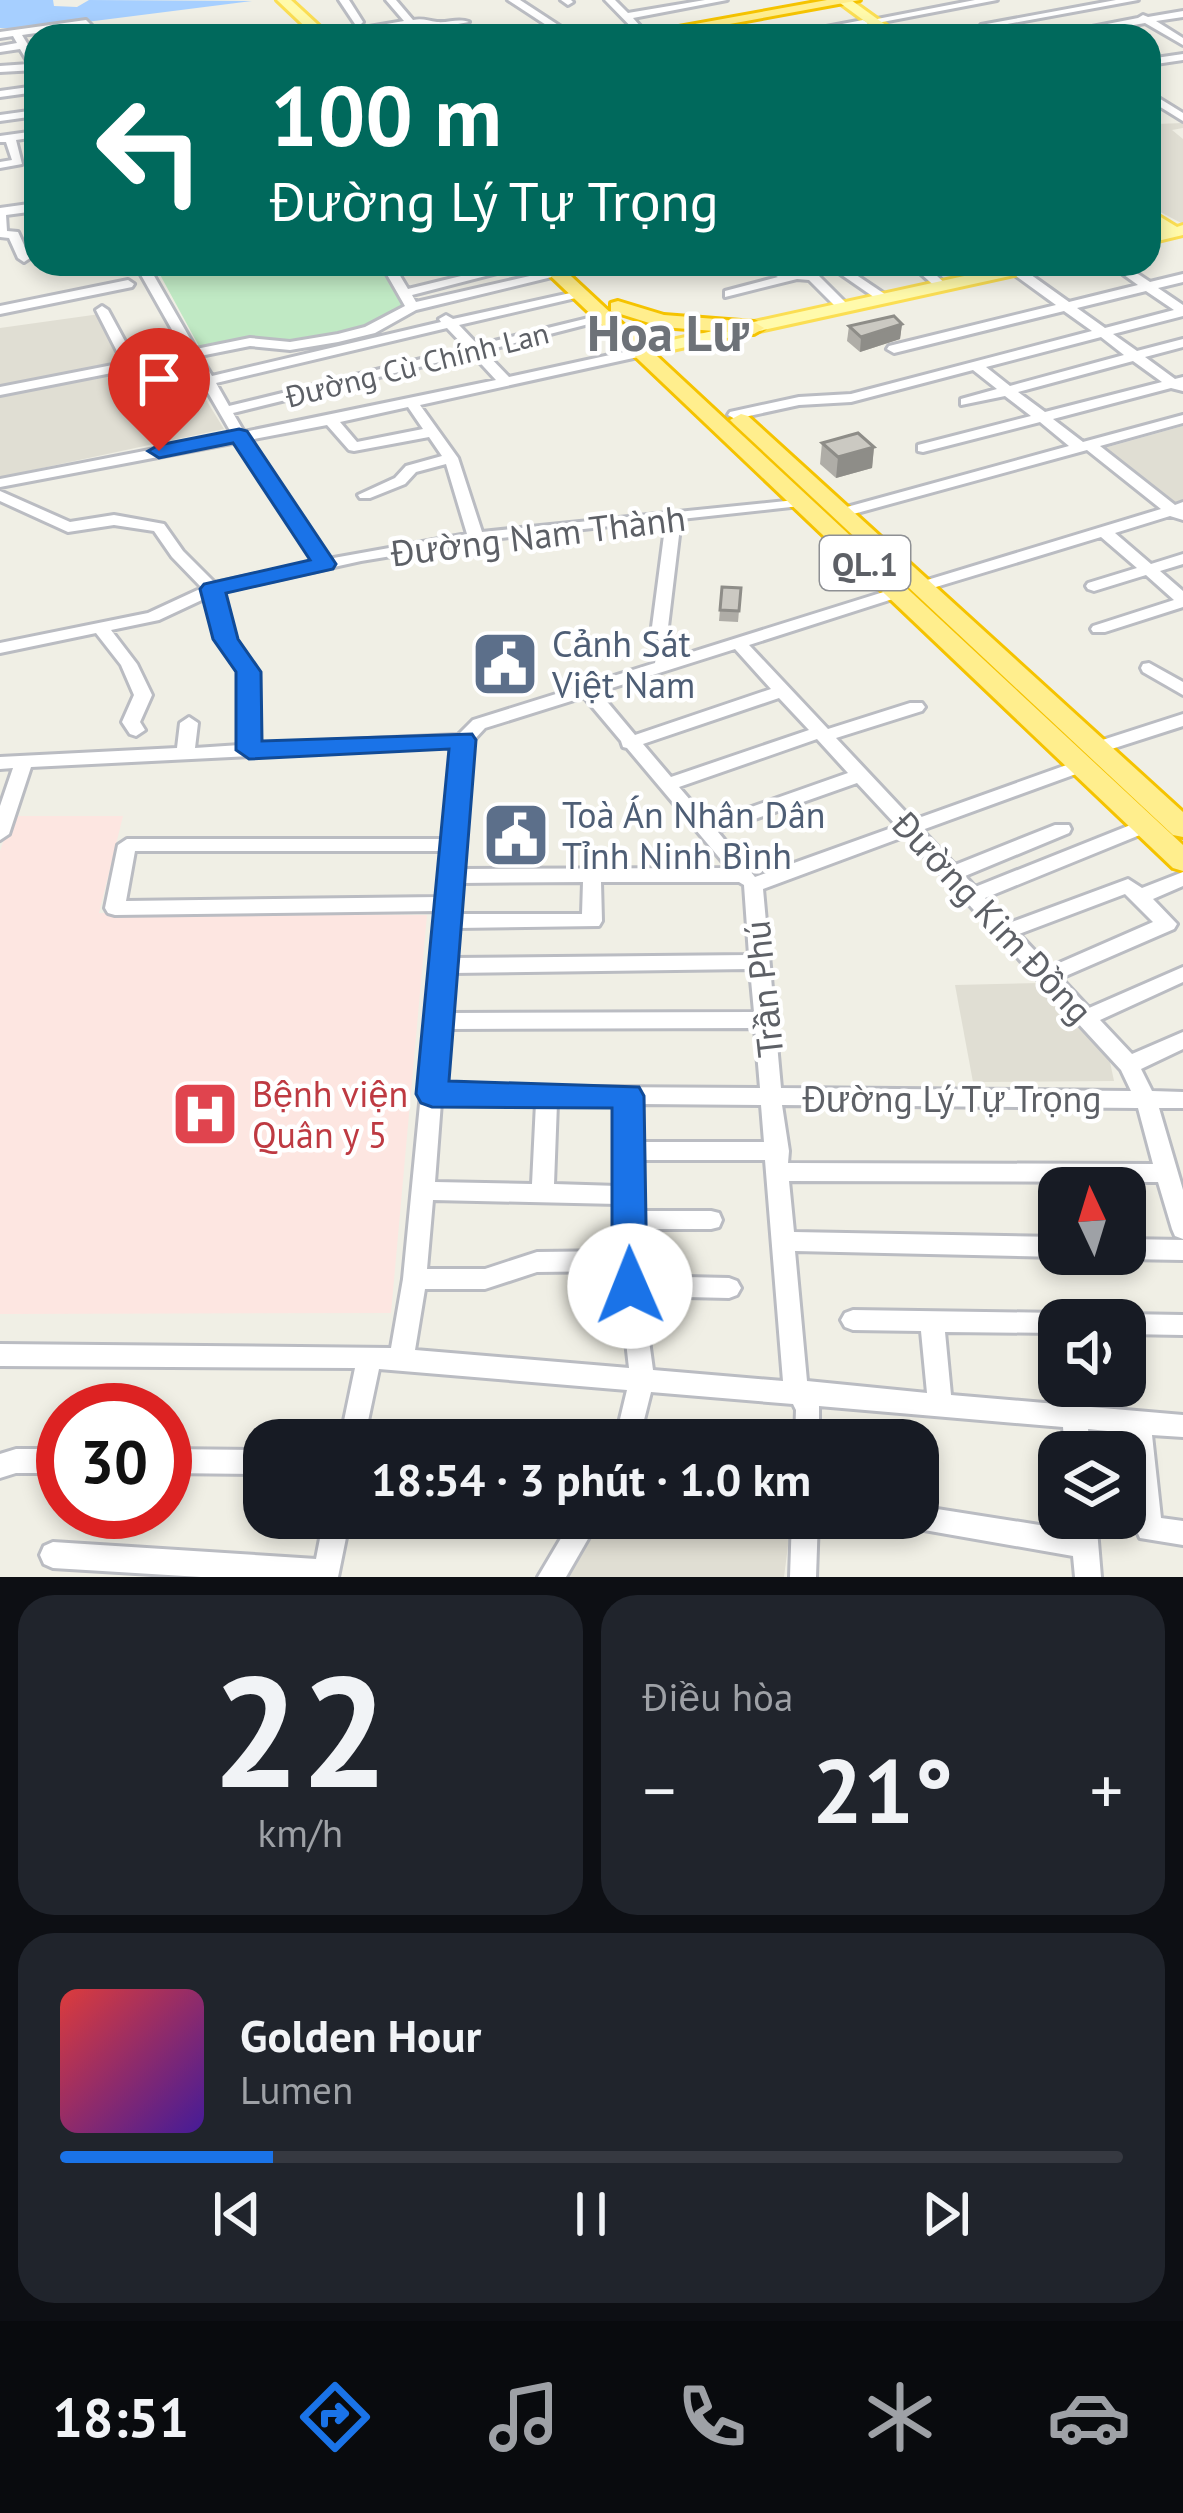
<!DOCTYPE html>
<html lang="vi">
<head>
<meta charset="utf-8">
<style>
  :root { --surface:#171b24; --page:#20242c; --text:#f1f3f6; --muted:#9ea1a6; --line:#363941; --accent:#1a73e8 }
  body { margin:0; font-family:"PT Sans",sans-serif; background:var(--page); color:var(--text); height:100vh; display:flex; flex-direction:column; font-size:45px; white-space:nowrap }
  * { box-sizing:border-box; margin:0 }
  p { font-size:39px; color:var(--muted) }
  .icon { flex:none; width:66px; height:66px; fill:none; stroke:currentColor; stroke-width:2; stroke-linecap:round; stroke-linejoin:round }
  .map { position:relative; height:1577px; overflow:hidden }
  .sheet { display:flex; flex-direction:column; gap:18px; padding:18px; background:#0d0f14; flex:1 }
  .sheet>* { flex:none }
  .hud { position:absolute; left:24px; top:24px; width:1137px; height:252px; border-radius:36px; box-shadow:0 6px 18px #0003; background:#00695c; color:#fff; overflow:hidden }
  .needle { width:78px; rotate:356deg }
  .buttons { position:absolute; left:1038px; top:1167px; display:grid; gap:24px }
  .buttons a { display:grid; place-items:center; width:108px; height:108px; border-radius:24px; background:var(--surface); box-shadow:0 6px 18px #0003; font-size:60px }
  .speed { position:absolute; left:36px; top:1383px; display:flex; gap:24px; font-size:60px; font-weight:700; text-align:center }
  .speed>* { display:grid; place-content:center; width:156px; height:156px; border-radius:50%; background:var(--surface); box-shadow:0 6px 18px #0003; line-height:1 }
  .speed .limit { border:18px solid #d22; background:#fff; color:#111 }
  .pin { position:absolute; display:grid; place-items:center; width:102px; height:102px; color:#fff; margin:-123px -51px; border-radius:50% 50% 50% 0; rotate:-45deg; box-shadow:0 0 12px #0007 }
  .pin .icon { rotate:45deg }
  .me { position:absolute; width:132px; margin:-66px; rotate:359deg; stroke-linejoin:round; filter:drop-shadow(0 0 9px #0008) }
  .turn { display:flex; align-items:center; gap:42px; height:252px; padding:0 48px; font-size:54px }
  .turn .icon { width:156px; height:156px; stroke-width:2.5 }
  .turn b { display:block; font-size:84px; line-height:102px }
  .big { font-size:90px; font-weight:600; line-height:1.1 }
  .sheet .tile { flex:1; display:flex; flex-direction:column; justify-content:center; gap:18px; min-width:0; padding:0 42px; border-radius:36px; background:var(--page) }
  .sheet .dial { align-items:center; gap:0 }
  .dial b { font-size:156px; line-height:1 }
  .song { display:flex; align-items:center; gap:36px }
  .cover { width:144px; height:144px; border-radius:18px; background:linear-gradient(135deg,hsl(0 70% 55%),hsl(260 70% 35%)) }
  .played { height:12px; border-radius:6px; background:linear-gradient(90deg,var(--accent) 20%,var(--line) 20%) }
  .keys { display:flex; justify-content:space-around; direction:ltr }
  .heat { display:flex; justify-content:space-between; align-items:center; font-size:66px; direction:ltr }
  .sheet .tiles { flex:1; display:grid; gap:18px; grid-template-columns:1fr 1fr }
  .tile:last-child { grid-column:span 2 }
  .trip { position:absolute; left:243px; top:1419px; width:696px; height:120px; border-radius:36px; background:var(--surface); box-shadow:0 6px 18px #0003; font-weight:600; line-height:120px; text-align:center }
  .tabs { display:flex; height:192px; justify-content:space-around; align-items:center; background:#090b0e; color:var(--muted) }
  .tabs .icon { width:84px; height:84px }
  .tabs .current { color:var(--accent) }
  .tabs b { font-size:54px; color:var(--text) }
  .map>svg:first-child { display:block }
  .education { fill:#e0ded3 }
  .medical { fill:#fde6e1 }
  .green { fill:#c0e9c4 }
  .water { fill:#a6cfff }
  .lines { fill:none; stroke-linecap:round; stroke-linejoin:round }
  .minor-casing { stroke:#babcc2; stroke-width:6 }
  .major-casing { stroke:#fbde53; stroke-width:6 }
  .highway-casing { stroke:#f5c300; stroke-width:6 }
  .minor { fill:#fff; fill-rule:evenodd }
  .major { fill:#fffaab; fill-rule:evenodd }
  .highway { fill:#ffee8d; fill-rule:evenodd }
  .wall { fill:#afada7 }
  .shaded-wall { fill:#8e8d88 }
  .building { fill:#cbc9c2; stroke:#8e8d88; stroke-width:3 }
  .route { fill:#1a73e8; stroke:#114b97; stroke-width:3 }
  .labels { text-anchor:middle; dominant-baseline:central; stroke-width:9; stroke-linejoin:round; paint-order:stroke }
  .far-street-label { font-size:30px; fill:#5d6066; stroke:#fff }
  .shield { fill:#fff; stroke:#8e9094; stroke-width:3 }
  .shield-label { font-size:33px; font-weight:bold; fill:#5d6066 }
  .street-label { font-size:36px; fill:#5d6066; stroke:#fff }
  .service-label { font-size:36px; fill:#4e5e75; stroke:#fff; text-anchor:start }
  .health-label { font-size:36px; fill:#be3a42; stroke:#fff; text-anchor:start }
  .far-town-label { font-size:51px; font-weight:bold; fill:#6d7278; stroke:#fff }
</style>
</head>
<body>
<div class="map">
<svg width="1183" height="1577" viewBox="0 0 1183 1577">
  <rect width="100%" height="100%" fill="#f0efe5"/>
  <g class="education">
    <path d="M1149,119L1157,124L1183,123V128L1172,130L1183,139V224L1149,206Z"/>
    <path d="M100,314L126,361L0,388V328Z"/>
    <path d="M182,361L224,429L0,477V395L99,373Z"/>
    <path d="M1183,426V500L1172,504L1101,449Z"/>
    <path d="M1040,983L1110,1062L1114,1081L973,1082L955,985Z"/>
    <path d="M595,1518H716L790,1530L784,1577H560Z"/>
  </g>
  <path class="medical" d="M12,816H123L99,913L427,915L391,1313L0,1314V851Z"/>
  <path class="green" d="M174,264H382L409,307C378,327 342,337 305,337L299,343L253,339L201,350L158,271Z"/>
  <path class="water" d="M0,0H53L54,6L77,7L89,0L252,1L31,29L0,28Z"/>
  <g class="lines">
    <defs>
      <g id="minor">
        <path d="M339,0H349L363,22L361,24H355Z"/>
        <path d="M386,0H396L413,20C423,18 428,21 437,22C449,23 458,18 469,22L436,28L423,24L342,36H317L404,21Z"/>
        <path d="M508,0H520L575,36H563Z"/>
        <path d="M561,0H571L573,2L568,5Z"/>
        <path d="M605,0H615L628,13L705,0H727L633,18L649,36H640Z"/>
        <path d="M975,0H997L872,24L867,21Z"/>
        <path d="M1116,0H1138L986,28L981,25Z"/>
        <path d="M1183,11V17L1156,21L1183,38V45L1145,23L1069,36H1046L1138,18L1143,15L1148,17Z"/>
        <path d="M86,20L102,36H92L84,26L22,35L36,58V70L0,72V66L29,64L20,49L0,52V46L17,43L13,36L0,38V32Z"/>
        <path d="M863,20L868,23L866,25L802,36H779Z"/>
        <path d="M704,26L718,36H707L699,29Z"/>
        <path d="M1183,54V60L1149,65V59Z"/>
        <path d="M36,86V92L0,97V91Z"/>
        <path d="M1149,92L1183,113V121L1149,100Z"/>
        <path d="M36,110V116L0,121V115Z"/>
        <path d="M36,131V137L16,140L22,164L0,168V162L12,160L6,142H0V136Z"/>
        <path d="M36,203V211L6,215L7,231L18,232L30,258L24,262L18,258L9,238L0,237V208Z"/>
        <path d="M156,264H172L153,274L196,349L250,338L290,342L338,334L365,327L405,306L381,264H393L408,289L510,264H532L412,295L416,302L560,269V275L416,310L375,333L338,342L290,350L250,346L200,356L212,376L441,322L439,319L446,315L453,319L584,290V296L459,325L478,345L605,314L612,318L484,351L509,377L642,348L647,349V355L420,405L458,458L482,532L805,499V505L800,506L681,519L668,627L675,641L673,658L890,590H902L904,593L902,596L749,645L828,729L910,703H922L925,707L922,711L836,738L913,820L1075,762H1087L1090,766L1087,770L922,830L955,865L1055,825H1069L1071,829L1069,833L965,876L975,887L1138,822H1152L1154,826L1152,830L985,898L1009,923L1128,879L1142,888L1183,872V886L1153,899L1177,924L1174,929L1061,978L1089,1008L1183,967V982L1100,1020L1132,1054L1183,1032V1049L1141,1069L1152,1091L1183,1092V1108H1159L1183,1190V1239L1175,1236L1172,1229L1158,1182L789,1181L794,1232L1059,1237V1254H1067L1059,1257L795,1251L807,1381L927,1393L921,1331L853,1330L845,1327L841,1320L845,1313L853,1310L1059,1313L1067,1316L1069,1320H1059V1333L945,1332L951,1395L1183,1415V1437L1152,1435L1161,1518L1183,1521V1545L1140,1538L1136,1529L1127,1433L1088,1429L1091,1452H1065L1063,1427L819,1406V1440H795L796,1410L793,1404L651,1392L639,1440H615L627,1390L379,1369L364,1440H340L355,1368L0,1366V1344L391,1348L403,1279L433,970L430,966L433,961L438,911L115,915L108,913L105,908L118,845L127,839H445L454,746L31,767L9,834L0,840V806L13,768L0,769V757L177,748L180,723L189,717L198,723L195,748L240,745L241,672L218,639L206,598L159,620L111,630L137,664L152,695L140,722L145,730L136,736L130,734L122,722L134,695L121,665L96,633L0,653V643L148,613L202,588L172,557L154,531L114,525L68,532L0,501V491L70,522L114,515L164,524L183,551L215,583L315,562L237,442L0,487V479L232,434L188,358L0,395V387L123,363L96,310L102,306L108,310L135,360L184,351L140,273ZM447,328L466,348L229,406L216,383ZM472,354L496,380L244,432L233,413ZM408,407L423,429L357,442L340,422ZM327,425L349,450L354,451L429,437L442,456L406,466L395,478L358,495L360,498H370L405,484L416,472L446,464L467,534L328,559L249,440ZM666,520L652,627L659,641L655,663L473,720L458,735L258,744L257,672L234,639L221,592L361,561L501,538ZM735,649L771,689L635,735L599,692ZM584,697L621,741L623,747L627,748L728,868L461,869L472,742L485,728ZM779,698L809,730L671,777L643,744ZM817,739L848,773L709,822L679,787ZM857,783L897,826L755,877L718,832ZM906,836L1121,1070L1131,1091L781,1088L763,889ZM135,851H444L439,897L126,901ZM583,882L582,914H457L460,883ZM601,882H739L744,885L749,955L453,958L456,928L599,926L602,921ZM1125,894L1153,922L1050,967L1019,934ZM750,969L754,1012L449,1013L452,973ZM755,1028L760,1088L443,1086L448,1029ZM441,1102L536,1103L532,1184L435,1182ZM557,1103L617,1104L618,1186L554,1184ZM639,1104L761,1105L764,1142H639ZM782,1105L1138,1108L1153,1164L788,1163L789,1151ZM640,1160H765L783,1381L653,1370L643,1296L729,1298L737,1295L741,1288L737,1281L729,1278L641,1276V1229H711L719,1227L722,1220L719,1213L711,1211H640ZM433,1200L618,1204V1251L537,1252L485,1269H427ZM618,1271L629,1368L415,1350L425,1289H485L537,1272Z"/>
        <path d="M752,264H769L787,271L816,273L851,308L840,311L809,280L797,279L725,297V291L778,277Z"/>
        <path d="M826,264H840L892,299L881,302Z"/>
        <path d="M910,264H924L949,287L939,290Z"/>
        <path d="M1109,264H1123L1150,282L1183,274V282L1158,288L1183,305V316L1113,334L1137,351L1183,339V347L1145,357L1175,379L1183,377V391L1171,388L1053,419L1083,442L1183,415V423L1100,446L1175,505L1183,502V520L1170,516L1115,533L1151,564L1183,554V564L1160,571L1183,591V607L1105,632H1093L1091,629L1093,626L1174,600L1146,575L1094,591L1088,589L1086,586L1088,583L1137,568L1101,537L926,590L920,592L912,587L914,584L1161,509L1087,450L846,516H836V510L1069,446L1040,422L923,452L918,451V445L1031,416L1005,396L961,405V399L997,389L973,370L851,402L799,405L735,419L728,415L730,412L799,397L851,394L1092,331L1064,311L894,353L887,349L889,346L1056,305L1012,273V267H1020L1069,302L1138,285ZM1146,291L1174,310L1105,328L1077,308ZM1101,337L1124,355L1010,386L986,367ZM1133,361L1162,382L1045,412L1018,392Z"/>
        <path d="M128,280L134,284L132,287L0,314V306Z"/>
        <path d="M1149,663L1183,682V695L1143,672L1141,668L1143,664Z"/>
        <path d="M1183,714V726L1096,754L1087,748L1090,744Z"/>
        <path d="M1125,1239L1183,1240V1260L1125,1259L1117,1256L1125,1254Z"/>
        <path d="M1125,1314L1183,1315V1335L1125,1334V1320H1115Z"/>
        <path d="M16,1449H63V1473H16L0,1478V1454Z"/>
        <path d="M165,1449L264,1450V1474L165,1473Z"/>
        <path d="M918,1506L1071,1530L1070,1518H1096L1101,1577H1075L1073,1556L907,1527L903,1518H918Z"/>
        <path d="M324,1518H350L338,1577H201L53,1568L44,1564L40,1555L44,1546L53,1542L316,1559Z"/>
        <path d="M573,1518H600L566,1577H538Z"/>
        <path d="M792,1518H818L816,1577H790Z"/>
      </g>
      <g id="major">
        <path d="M277,0H291L330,36H315Z"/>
        <path d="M836,0H851L901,36H885Z"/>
        <path d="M1149,210L1177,227L1183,225V235L1149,243V233L1161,230L1149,222Z"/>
        <path d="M1019,264H1050L1042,269L663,352L654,347L663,342Z"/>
      </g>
      <g id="highway">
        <path d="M827,0H860L664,36H629Z"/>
        <path d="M538,264H558L1183,845V871L1173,868Z"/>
        <path d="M618,301L664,315L754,322L764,328L754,334L662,327L611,311V303Z"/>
        <path d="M741,414L748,416L1183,812V837L1173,835L734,424L730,420Z"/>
      </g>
    </defs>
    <use href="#minor" class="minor-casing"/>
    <use href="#major" class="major-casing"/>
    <use href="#highway" class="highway-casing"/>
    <use href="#minor" class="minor"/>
    <use href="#major" class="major"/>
    <use href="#highway" class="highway"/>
  </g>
  <g class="wall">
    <path d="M902,324L900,339L860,352L847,341L849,326Z"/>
    <path d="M822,443L874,447L872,468L836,478L820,464Z"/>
    <path d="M722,587L741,588L738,622L719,621Z"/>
  </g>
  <g class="shaded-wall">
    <path d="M902,324L900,339L860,352L861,337Z"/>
    <path d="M874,447L872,468L836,478L838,457Z"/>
  </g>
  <g class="building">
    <path d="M894,316L902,324L861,337L849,326Z"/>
    <path d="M858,433L874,447L838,457L822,443Z"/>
    <path d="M722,587L741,588L739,611L720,610Z"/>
  </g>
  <path class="route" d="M239,429L247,431L336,564L333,569L226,593L238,639L261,672L262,741L472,734L476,740L449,1081L639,1087L644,1096L647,1286L642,1297L630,1302L617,1297L612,1286V1108L432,1107L421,1103L416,1094L449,749L249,759L236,750V672L213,639L200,589L204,584L310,560L233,443L159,458L148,451L159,445Z"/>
  <defs>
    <symbol id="civic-square" viewBox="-11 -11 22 22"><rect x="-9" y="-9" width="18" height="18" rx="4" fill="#5c6f8a" stroke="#fff"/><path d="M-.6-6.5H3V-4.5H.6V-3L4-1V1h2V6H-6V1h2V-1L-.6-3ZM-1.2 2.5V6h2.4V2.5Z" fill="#fff"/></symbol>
    <symbol id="hospital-square" viewBox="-11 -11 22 22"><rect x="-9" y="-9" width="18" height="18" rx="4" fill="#e0444e" stroke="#fff"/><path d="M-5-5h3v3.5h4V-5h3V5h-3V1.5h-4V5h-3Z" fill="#fff"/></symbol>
  </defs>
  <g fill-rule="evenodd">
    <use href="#civic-square" x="467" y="626" width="76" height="76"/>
    <use href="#civic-square" x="478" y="797" width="76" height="76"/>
    <use href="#hospital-square" x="167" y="1076" width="76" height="76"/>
  </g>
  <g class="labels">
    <g class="far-street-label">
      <text transform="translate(417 364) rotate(-14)">Đường Cù Chính Lan</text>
    </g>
    <rect class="shield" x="820" y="536" width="90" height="54" rx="9"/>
    <g class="shield-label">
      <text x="865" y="563">QL.1</text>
    </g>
    <g class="street-label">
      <text transform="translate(538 535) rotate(-7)">Đường Nam Thành</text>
      <text transform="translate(993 917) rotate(47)">Đường Kim Đồng</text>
      <text transform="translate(763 989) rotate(-96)">Trần Phú</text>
      <text x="952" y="1098">Đường Lý Tự Trọng</text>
    </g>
    <g class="service-label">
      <text x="552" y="643">Cảnh Sát<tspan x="552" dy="41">Việt Nam</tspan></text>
      <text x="562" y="814">Toà Án Nhân Dân<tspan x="562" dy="41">Tỉnh Ninh Bình</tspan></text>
    </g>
    <g class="health-label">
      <text x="252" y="1093">Bệnh viện<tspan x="252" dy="41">Quân y 5</tspan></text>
    </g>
    <g class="far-town-label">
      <text x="668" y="332">Hoa Lư</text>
    </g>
  </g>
</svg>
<div class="buttons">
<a><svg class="needle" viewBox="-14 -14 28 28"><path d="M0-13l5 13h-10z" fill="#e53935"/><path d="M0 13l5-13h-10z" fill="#9ea1a6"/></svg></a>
<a><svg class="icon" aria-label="sound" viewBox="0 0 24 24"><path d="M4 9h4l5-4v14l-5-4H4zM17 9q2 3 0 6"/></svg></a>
<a><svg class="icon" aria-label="layers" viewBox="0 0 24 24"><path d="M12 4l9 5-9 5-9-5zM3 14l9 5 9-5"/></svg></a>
</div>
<div class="speed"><div class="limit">30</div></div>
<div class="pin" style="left:159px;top:451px;background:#d93025"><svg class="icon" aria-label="arrive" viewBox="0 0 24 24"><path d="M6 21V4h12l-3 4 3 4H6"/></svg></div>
<svg class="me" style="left:630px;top:1286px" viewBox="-20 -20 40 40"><circle r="19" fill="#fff"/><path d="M0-13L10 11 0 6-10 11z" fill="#1a73e8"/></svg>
<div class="trip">18:54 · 3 phút · 1.0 km</div>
<div class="hud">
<div class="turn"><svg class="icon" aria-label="left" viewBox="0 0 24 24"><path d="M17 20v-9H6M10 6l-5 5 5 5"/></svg><div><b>100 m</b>Đường Lý Tự Trọng</div></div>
</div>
</div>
<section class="sheet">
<div class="tiles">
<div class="tile dial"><b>22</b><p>km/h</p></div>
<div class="tile"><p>Điều hòa</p>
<div class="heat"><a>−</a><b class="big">21°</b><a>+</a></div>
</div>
<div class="tile">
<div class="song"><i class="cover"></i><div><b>Golden Hour</b><p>Lumen</p></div></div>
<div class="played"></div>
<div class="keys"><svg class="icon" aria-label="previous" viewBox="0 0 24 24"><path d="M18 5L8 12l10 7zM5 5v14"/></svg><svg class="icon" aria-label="pause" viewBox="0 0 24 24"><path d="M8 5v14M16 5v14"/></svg><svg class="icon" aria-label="next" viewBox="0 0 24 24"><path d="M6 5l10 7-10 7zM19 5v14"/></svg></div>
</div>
</div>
</section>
<nav class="tabs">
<b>18:51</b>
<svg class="icon current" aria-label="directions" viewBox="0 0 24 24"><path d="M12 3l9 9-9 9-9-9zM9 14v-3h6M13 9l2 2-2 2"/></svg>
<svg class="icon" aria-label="music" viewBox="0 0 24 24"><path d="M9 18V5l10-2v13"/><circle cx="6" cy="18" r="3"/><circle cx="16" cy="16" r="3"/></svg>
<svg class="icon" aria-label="phone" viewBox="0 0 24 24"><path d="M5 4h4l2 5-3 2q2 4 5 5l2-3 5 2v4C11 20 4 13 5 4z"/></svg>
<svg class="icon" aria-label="climate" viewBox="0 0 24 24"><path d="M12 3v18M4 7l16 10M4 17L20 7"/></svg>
<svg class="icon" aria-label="car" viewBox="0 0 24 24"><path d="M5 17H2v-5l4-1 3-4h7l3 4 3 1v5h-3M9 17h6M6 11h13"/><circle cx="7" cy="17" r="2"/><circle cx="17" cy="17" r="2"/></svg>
</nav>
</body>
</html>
